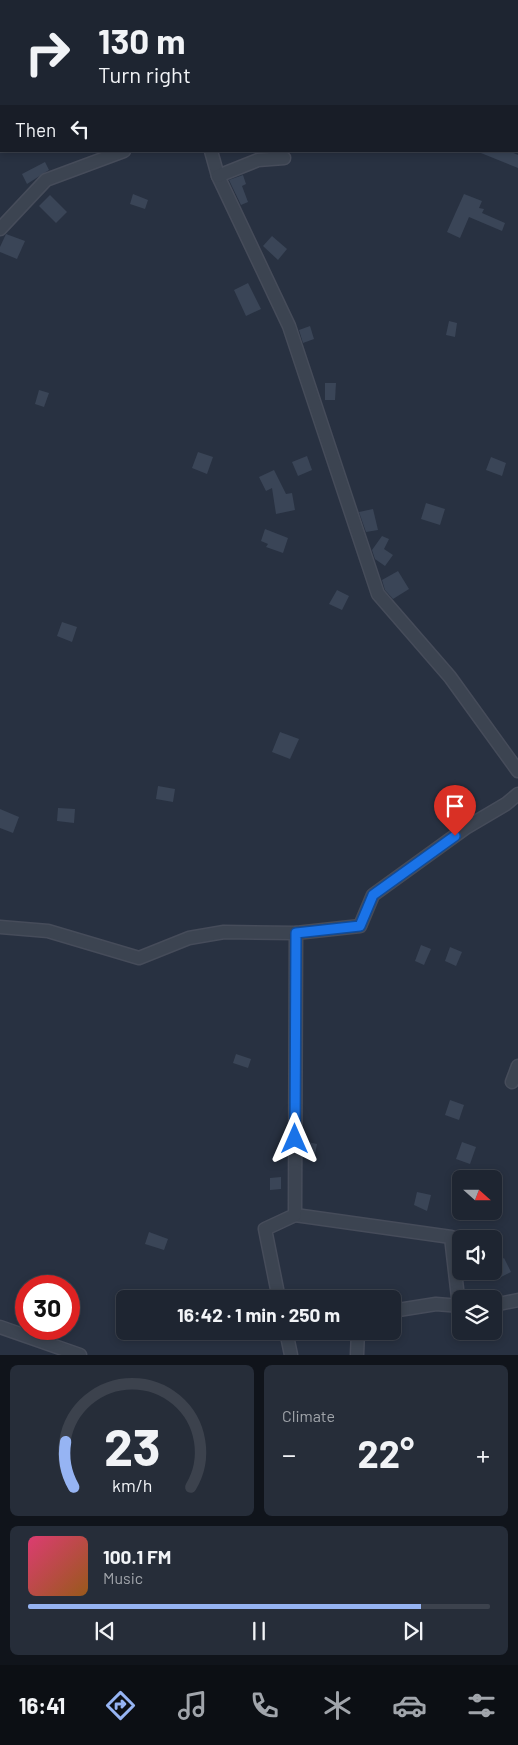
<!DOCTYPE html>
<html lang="en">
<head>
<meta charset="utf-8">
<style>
  :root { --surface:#1e2531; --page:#262d39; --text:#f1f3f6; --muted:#a1a5ab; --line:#3c424d; --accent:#96b4f3 }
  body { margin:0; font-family:Barlow,sans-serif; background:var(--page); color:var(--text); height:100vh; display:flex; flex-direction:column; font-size:19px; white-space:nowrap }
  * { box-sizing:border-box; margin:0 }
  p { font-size:16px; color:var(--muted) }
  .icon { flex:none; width:28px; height:28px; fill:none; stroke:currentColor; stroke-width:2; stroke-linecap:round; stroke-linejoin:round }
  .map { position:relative; height:1355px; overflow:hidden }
  .panel { display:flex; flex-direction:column; gap:10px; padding:10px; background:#10141b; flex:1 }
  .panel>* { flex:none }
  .banner { position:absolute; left:0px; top:0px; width:519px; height:152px; box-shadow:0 2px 8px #0003,0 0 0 1px var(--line); background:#1e2531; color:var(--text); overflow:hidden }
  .needle { width:32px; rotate:111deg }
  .controls { position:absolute; left:452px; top:1170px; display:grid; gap:10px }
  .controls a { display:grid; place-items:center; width:50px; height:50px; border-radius:8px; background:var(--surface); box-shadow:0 2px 8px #0003,0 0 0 1px var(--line); font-size:25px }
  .speed { position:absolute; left:15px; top:1275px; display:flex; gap:10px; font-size:25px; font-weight:700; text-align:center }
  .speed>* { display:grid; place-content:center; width:65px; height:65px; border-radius:50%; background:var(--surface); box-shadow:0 2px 8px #0003,0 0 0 1px var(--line); line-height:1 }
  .speed .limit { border:8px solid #d22; background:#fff; color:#111 }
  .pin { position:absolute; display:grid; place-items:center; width:42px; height:42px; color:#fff; margin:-51px -21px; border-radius:50% 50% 50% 0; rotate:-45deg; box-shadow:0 0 5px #0007 }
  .pin .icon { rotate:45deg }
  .me { position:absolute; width:55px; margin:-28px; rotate:0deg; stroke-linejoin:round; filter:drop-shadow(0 0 4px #0008) }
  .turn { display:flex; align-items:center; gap:18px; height:105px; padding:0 15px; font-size:22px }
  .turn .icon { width:65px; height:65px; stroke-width:2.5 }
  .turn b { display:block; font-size:35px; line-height:42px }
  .then { display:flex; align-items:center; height:48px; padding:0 15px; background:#0003; gap:10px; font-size:19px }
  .big { font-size:38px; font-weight:700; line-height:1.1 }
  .panel .widget { flex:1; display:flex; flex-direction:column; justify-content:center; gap:8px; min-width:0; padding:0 18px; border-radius:8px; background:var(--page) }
  .panel .dial { align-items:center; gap:0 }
  .dial svg { height:130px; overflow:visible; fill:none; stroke:var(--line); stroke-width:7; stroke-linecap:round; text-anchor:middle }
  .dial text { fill:var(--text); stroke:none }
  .song { display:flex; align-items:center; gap:15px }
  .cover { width:60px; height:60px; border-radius:8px; background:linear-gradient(135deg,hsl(340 70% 55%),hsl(30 70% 35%)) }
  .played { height:5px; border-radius:2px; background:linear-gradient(90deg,var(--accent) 85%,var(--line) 85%) }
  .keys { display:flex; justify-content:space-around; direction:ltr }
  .heat { display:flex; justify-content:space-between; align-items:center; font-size:28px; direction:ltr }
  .panel .tiles { flex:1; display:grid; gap:10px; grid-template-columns:1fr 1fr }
  .widget:last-child { grid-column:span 2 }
  .trip { position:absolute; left:116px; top:1290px; width:285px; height:50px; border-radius:8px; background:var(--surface); box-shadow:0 2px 8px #0003,0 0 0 1px var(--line); font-weight:700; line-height:50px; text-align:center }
  .tab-bar { display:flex; height:80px; justify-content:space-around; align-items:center; background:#0c0f14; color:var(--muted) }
  .tab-bar .icon { width:35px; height:35px }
  .tab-bar .selected { color:var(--accent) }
  .tab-bar b { font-size:22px; color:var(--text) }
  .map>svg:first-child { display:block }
  .building { fill:#3a4557 }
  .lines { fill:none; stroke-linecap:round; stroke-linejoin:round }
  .minor-casing { stroke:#464c5a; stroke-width:15 }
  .minor { stroke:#3c4451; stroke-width:12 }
  .route-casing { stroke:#114b97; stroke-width:12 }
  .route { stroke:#1a73e8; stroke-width:9 }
</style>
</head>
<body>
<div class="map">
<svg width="518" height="1355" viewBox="0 0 518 1355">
  <rect width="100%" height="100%" fill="#283141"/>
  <g class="building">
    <path d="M476,151H509L518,155V168Z"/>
    <path d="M45,162L49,170L27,184L22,174Z"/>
    <path d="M243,175L246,184L242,186L248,202L241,205L229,180Z"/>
    <path d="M133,194L148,200L145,209L130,204Z"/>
    <path d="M464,194L482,201L479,208L484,209L482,213L505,223L502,231L469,217L460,238L447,232Z"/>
    <path d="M50,195L67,212L56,223L39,206Z"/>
    <path d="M6,234L25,241L17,259L0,252V247Z"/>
    <path d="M272,236L287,249L278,260L263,246Z"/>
    <path d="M248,283L261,309L246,316L234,290Z"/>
    <path d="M449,321L457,323L455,337L446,335Z"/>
    <path d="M310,326L314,339L303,343L299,330Z"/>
    <path d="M325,383H336L335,400H325Z"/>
    <path d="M39,390L49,393L44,407L35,404Z"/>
    <path d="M198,452L213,457L207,474L192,468Z"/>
    <path d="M307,456L312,470L298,476L292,462Z"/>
    <path d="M491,457L506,463L502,476L486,470Z"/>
    <path d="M274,470L286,494L292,493L295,510L276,514L272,488L266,491L259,477Z"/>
    <path d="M426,503L445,509L440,525L421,519Z"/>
    <path d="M373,509L378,530L366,532L359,512Z"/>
    <path d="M265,529L288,538L283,553L266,547L268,544L261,541Z"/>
    <path d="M382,536L389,539L384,549L393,555L385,566L375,559L372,550Z"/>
    <path d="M398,571L409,589L393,599L385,590L382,580Z"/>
    <path d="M337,590L349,596L342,610L329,604Z"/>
    <path d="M62,622L77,627L72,642L57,636Z"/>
    <path d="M280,732L299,739L290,759L272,752Z"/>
    <path d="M158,786L175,789L173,802L156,799Z"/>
    <path d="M58,808L75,809L74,823L57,821Z"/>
    <path d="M0,809L19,817L13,833L0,828Z"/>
    <path d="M421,945L431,949L424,965L415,961Z"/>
    <path d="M450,947L462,952L456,966L445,961Z"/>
    <path d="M236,1054L251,1059L248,1068L233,1063Z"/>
    <path d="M450,1100L464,1105L459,1120L445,1115Z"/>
    <path d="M303,1141L317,1144L314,1159L303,1156Z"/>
    <path d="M462,1142L476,1147L470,1164L456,1159Z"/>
    <path d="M281,1177V1189L270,1190V1178Z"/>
    <path d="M417,1192L431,1195L427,1211L414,1205Z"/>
    <path d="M149,1232L168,1239L164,1250L145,1244Z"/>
    <path d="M504,1258L511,1272L499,1278L494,1264Z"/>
  </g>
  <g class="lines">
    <defs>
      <g id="minor">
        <path d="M193,0V1"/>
        <path d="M223,0L226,1"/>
        <path d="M338,1L339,0"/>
        <path d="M211,151L218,176L289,326L378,594L450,677L518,771"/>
        <path d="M218,176L258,160L284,158"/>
        <path d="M0,229L46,180L124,151"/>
        <path d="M0,927L48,931L139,958L189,938L224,932L296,933L360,926L373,895L467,827L506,804L518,794"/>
        <path d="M512,1082L518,1066"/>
        <path d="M295,1215L451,1237L459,1306"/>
        <path d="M279,1299L265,1229L295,1215L296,933"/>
        <path d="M494,1305L518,1300"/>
        <path d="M392,1311L436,1304L461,1306"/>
        <path d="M0,1327L80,1355"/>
        <path d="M286,1331L291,1355"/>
        <path d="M357,1355L358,1331"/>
      </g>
    </defs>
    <use href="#minor" class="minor-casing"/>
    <use href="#minor" class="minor"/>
  </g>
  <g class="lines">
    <defs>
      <path id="route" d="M295,1139L296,933L360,926L373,895L455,836"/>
    </defs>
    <use href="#route" class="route-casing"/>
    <use href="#route" class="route"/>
  </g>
</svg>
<div class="controls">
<a><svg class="needle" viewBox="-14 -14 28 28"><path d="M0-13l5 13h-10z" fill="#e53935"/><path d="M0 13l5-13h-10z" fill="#a1a5ab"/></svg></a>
<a><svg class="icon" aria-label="sound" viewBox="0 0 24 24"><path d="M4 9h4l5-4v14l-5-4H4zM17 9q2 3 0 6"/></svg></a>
<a><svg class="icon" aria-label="layers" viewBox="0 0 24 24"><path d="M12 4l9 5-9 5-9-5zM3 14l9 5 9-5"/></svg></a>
</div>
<div class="speed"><div class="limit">30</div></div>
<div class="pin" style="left:455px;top:836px;background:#d93025"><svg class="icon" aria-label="arrive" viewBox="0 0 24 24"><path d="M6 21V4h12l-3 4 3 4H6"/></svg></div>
<svg class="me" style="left:295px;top:1139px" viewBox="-20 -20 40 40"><path d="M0-17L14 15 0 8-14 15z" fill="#1a73e8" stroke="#fff" stroke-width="4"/></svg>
<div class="trip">16:42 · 1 min · 250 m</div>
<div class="banner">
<div class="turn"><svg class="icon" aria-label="right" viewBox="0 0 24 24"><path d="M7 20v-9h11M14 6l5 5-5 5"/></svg><div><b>130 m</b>Turn right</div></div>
<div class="then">Then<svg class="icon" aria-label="left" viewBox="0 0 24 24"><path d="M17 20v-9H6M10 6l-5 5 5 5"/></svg></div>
</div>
</div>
<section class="panel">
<div class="tiles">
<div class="widget dial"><svg viewBox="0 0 100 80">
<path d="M14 69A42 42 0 1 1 86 69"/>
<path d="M14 69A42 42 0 0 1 9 41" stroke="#96b4f3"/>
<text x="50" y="56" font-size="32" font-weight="700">23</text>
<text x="50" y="72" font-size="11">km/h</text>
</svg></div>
<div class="widget"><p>Climate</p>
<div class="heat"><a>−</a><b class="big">22°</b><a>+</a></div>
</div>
<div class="widget">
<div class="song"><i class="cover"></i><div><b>100.1 FM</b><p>Music</p></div></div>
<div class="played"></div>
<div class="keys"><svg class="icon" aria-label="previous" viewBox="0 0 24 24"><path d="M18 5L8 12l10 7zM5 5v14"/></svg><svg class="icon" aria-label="pause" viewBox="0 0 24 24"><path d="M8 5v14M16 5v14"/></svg><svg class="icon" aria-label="next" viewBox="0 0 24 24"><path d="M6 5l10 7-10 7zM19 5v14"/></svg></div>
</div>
</div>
</section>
<nav class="tab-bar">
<b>16:41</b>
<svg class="icon selected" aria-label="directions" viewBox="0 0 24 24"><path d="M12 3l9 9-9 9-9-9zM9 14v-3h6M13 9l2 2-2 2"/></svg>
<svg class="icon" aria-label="music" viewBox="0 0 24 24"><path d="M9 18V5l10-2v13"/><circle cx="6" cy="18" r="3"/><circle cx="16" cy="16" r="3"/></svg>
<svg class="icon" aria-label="phone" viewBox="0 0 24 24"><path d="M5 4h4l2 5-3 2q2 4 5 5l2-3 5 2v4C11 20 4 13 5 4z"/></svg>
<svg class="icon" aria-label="climate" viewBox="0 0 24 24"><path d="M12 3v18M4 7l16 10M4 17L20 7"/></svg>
<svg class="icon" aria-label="car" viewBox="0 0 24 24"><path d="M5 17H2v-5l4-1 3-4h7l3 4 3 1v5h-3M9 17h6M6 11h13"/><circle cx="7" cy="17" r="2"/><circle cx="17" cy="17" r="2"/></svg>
<svg class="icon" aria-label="filters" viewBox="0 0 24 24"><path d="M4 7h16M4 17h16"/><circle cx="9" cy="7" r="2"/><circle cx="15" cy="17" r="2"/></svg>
</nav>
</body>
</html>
